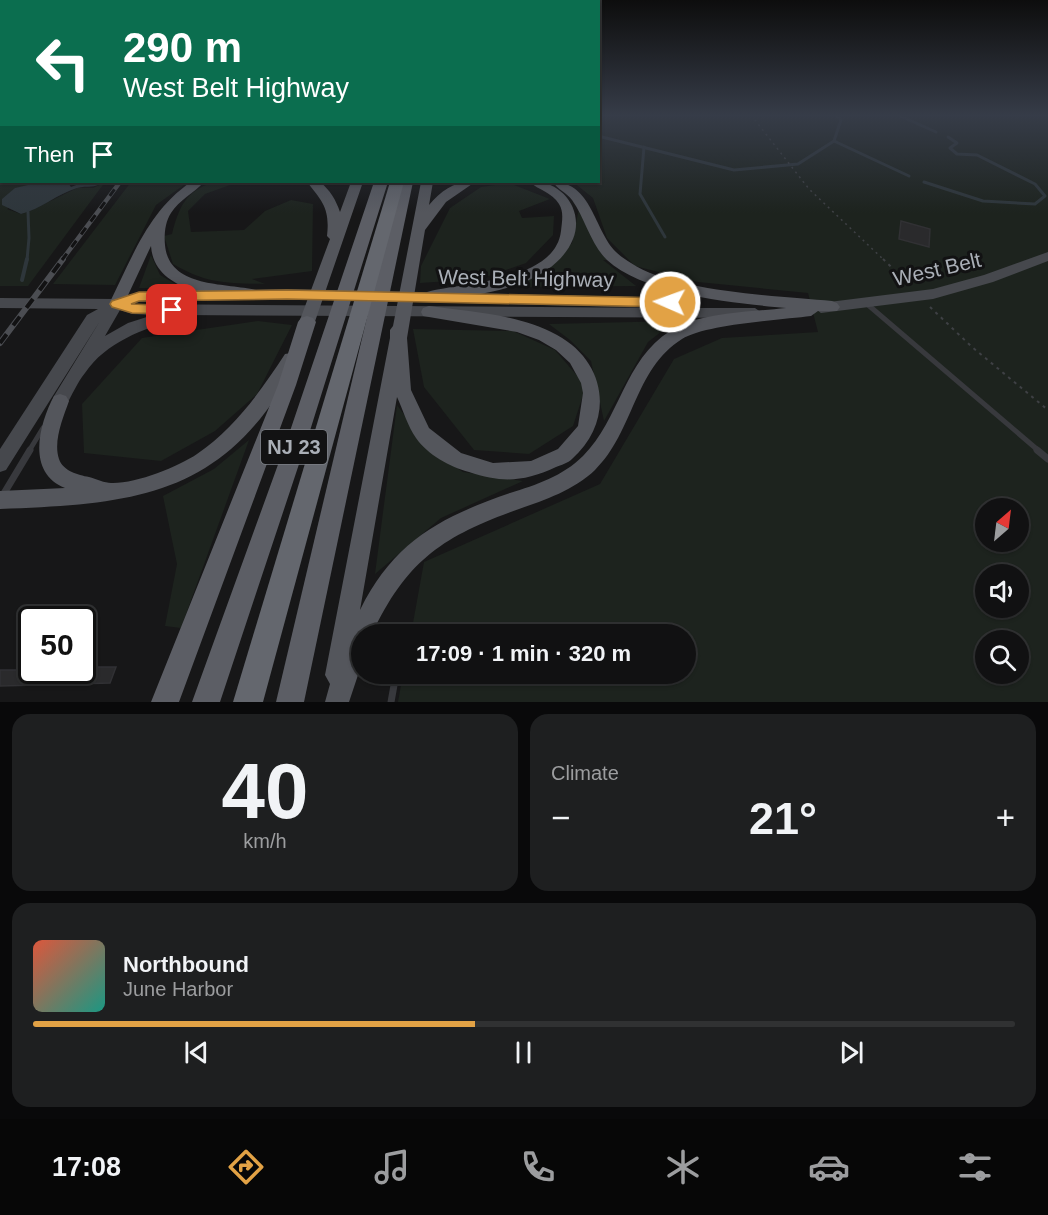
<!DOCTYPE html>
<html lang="en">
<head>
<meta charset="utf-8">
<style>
  :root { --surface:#111112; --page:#1e1f20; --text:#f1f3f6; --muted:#9c9d9f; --line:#303132; --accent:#e2a245 }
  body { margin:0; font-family:Arial,sans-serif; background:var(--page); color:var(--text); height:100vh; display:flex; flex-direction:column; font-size:22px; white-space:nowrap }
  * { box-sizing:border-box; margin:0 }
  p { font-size:20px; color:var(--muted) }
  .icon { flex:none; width:33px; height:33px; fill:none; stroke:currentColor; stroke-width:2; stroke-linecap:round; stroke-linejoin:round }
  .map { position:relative; height:702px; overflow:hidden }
  .panel { display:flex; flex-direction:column; gap:12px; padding:12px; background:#09090a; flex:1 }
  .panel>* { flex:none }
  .top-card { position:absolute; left:0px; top:0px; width:600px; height:183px; box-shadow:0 2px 4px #0004,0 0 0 2px var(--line); background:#0b6e4f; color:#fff; overflow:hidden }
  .needle { width:39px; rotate:28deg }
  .controls { position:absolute; left:975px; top:498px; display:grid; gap:12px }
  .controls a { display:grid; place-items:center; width:54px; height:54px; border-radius:50%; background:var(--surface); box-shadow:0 2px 4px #0004,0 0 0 2px var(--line); font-size:30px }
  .speed { position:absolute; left:18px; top:606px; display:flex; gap:12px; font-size:30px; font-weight:700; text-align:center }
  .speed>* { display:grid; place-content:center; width:78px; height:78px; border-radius:50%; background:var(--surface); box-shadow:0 2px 4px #0004,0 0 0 2px var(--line); line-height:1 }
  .speed .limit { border:3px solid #111; border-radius:9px; background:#fff; color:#111 }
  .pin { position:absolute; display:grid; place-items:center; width:51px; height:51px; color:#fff; margin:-26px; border-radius:12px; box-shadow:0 3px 9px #0006 }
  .me { position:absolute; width:66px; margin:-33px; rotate:272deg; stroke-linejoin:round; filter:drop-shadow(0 0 4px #0008) }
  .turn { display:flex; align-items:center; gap:21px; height:126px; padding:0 24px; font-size:27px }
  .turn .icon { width:78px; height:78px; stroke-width:2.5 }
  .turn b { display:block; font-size:42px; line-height:51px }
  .then { display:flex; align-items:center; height:57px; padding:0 24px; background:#0003; gap:12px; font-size:22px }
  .big { font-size:45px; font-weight:600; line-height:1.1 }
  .panel .tile { flex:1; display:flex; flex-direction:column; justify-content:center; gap:9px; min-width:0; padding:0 21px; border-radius:18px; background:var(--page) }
  .panel .dial { align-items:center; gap:0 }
  .dial b { font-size:78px; line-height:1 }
  .song { display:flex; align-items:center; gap:18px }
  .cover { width:72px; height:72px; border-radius:9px; background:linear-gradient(135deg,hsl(10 70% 55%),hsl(170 70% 35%)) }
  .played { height:6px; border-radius:3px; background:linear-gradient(90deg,var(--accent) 45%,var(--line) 45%) }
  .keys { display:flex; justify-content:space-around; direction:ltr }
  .heat { display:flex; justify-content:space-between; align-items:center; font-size:33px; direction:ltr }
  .panel .tiles { flex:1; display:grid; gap:12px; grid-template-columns:1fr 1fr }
  .tile:last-child { grid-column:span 2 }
  .trip { position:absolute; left:351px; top:624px; width:345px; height:60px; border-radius:30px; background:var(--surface); box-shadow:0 2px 4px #0004,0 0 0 2px var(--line); font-weight:600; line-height:60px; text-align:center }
  .tabs { display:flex; height:96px; justify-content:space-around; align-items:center; background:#070707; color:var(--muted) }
  .tabs .icon { width:42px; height:42px }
  .tabs .active { color:var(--accent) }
  .tabs b { font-size:27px; color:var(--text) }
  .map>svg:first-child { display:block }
  .green { fill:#1d231e; fill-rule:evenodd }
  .water { fill:#2e363b }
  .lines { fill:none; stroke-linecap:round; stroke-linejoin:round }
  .stream-far1 { stroke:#2e363b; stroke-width:3 }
  .stream { stroke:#2e363b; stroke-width:4 }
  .building { fill:#2a2a2c; stroke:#313134; stroke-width:1.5 }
  .path-far1 { stroke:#3e4044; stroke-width:1.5; stroke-dasharray:2 4; stroke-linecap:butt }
  .path { stroke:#3e4044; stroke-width:2; stroke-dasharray:3 4.5; stroke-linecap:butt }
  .service-far1 { stroke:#38393d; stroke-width:5 }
  .service { stroke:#38393d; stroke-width:7 }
  .secondary { fill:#46484d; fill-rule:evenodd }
  .primary { fill:#54565c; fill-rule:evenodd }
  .trunk { fill:#5c5e65; fill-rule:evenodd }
  .motorway { fill:#64676e; fill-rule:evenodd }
  .rail-far1-casing { stroke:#4b4d52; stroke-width:4.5 }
  .rail-casing { stroke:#4b4d52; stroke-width:6 }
  .rail-far1 { stroke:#121213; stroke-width:3; stroke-dasharray:8; stroke-linecap:butt }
  .rail { stroke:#121213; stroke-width:4; stroke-dasharray:11; stroke-linecap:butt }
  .route { fill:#e2a245; stroke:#93692d; stroke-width:1.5 }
  .labels { text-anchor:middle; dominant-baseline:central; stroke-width:6; stroke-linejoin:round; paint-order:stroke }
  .shield { fill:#121213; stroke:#7c8086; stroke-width:1.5 }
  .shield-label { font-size:20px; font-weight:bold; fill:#aaafb7 }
  .street-label { font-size:21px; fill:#aaafb7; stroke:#121213 }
</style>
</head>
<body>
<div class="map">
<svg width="1048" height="702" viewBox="0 0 1048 702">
  <rect width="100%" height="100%" fill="#171718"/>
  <g class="green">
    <path d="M599,115H1048V702H398L403,674H686V634H411L424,562L600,484L674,359L722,338L818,332L808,293L698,282L635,266L607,238L593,198L573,182H598ZM986,508H1018V542H986ZM986,574H1018V608H986ZM986,640H1018V674H986Z"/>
    <path d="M0,154L2,182H41L7,209L21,214L28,212L77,188H93L105,182L28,286H0Z"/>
    <path d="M131,182H188L156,205L115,285L53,284Z"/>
    <path d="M213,182H230V185L205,194L188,211L191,232L244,230L265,211L291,200L313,204L312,271L252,279L265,284C226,283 207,284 173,264L164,236L172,234C179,207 185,192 213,182Z"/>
    <path d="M509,183L550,199L519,211L522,218L554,216L553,235L526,263L480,279L420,283L421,266L450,208L481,187Z"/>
    <path d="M579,208L608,260H603L636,286L508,287L546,270L572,243Z"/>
    <path d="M151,255L160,275L182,288H139Z"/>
    <path d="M258,321L292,325L257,394L215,431L161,461L84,453L82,404L142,338Z"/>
    <path d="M675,321L648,342L604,421L591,361L570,340L549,324Z"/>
    <path d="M413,329L513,331L555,350L586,386L573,426L529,454L474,450L424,387Z"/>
    <path d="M397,405L431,451L463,472L523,481L441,518L375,574Z"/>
    <path d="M249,440L181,628L165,626L177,564L163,496L214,469Z"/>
  </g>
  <path class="water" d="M41,182H72L69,184L71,187L84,182H103C94,189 88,185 77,188C57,194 41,209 21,214L2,205V199L15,188Z"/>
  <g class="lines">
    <g class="stream-far1">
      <path d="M898,115L936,132"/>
      <path d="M598,136L734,170L798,164L834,141L841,120L836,115"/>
      <path d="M834,141L909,176"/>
      <path d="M644,147L640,194L665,237"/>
      <path d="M924,182L983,201L1035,204L1045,196L1035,184L977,155L957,154L950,148L957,143L948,137"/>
      <path d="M27,260L29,238L28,212"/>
    </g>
    <path class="stream" d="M22,280L27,259"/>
  </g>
  <g class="building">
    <path d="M901,221L930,229L929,247L899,239Z"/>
    <path d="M82,667H116L110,683L0,686V670H82Z"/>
  </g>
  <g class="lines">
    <path class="path-far1" d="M751,115L809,189L884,260"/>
    <g class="path">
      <path d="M883,259L910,285"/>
      <path d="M930,307L972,347L1048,410"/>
    </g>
    <g class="service-far1">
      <path d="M867,304L1039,451"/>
      <path d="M29,451L43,428"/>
    </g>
    <g class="service">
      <path d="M1037,450L1048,459"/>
      <path d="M0,500L30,450"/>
      <path d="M391,702L396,674"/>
    </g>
    <g class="secondary">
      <path d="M1048,252V261L993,282L933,299L821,313L814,308L821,303L933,289L984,275Z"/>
      <path d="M287,289L685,298L692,303L686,308H755L762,313L755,318L179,315L177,319C143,329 106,342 85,373C77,383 72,395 66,406L60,408L54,406L52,401L54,396L100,321L6,470L0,472V449L87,315L98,309L0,308V298L117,299L139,292ZM287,299L667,308L133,304L139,302ZM120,310L132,314L153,315L128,323L105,336Z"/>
    </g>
    <g class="primary">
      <path d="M191,182H204C194,193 179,200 171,213C165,222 164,235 165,245C169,290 229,282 260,291L263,295L260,299L255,300C220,297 154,293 151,246L122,308H112L109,304C132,258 148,211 191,182Z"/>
      <path d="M307,182H320C330,190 336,200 340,212L351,182H363L310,336L308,340H296L294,336L330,239L327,236C330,209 323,202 307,182Z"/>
      <path d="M421,182H433L429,205C442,190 456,180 475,182L446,202L425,230L407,338L411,390L429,428L461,453L493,463L531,461L558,449L578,426L583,393L581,383L570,363L556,350L539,340L517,332L423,316L421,312L423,308L429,306C471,312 519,314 557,335C607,362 615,421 572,459C568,463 561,465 556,467C524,482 502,483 469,472C450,467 428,455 416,438C408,427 403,410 397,397L360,610C394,541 441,517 510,493C536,485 563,476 583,456C620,419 624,360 670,331C700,312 751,312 786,308C734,303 645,295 607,260C591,245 585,218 572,200C567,193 557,189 553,182C592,182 594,230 616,252C620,256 626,260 631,263C674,292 779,296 832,301L837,303L840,307L837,311H818L811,316C780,320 706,324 682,339C634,369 634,432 595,470C574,490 545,500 519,509C443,536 407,560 372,634H362V663L349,702H325L330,684L325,675L390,338V330L393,326Z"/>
      <path d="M530,182C560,179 585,209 573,239C568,252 558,262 547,270C515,292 469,296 432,301L427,300L424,296L427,292C463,282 555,282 561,231C562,221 564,212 559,204C552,192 538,190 530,182Z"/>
      <path d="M291,353L297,354L299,359C227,495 141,504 0,509V491L65,488C26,473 39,424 54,396L60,394L66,396L69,401C63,418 53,441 59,459C63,471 78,475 89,477C96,479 105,483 111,483C135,484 178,467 197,454C235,428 260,392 285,354Z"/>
    </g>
    <g class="trunk">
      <path d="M374,182H388L308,437L220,702H192L288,437Z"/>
      <path d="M399,182H413L304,702H276Z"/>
      <path d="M307,316L313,318L316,322L296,385L179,702H151L278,385L298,322L301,318Z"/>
    </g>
    <path class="motorway" d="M390,182H404L263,702H233Z"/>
    <defs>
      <path id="rail-far1" d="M62,260L120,182"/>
      <path id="rail" d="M0,343L63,259"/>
    </defs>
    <use href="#rail-far1" class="rail-far1-casing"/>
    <use href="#rail" class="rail-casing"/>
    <use href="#rail-far1" class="rail-far1"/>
    <use href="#rail" class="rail"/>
  </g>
  <linearGradient id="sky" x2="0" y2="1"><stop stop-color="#0d0d0d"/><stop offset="0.54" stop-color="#363c48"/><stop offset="1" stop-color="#363c48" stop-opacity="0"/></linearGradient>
  <rect width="1048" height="213" fill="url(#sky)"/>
  <path class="route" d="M287,290L670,298L676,302L670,307L287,299L139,301L131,304L176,306L178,310L176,313L172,314L132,313L112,307L110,304L112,301L139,292Z"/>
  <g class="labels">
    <rect class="shield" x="261" y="430" width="66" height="34" rx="4.5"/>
    <g class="shield-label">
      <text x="294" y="447">NJ 23</text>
    </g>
    <g class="street-label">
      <text transform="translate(937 269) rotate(-13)">West Belt</text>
      <text transform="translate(526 278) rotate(1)">West Belt Highway</text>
    </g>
  </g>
</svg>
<div class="controls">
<a><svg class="needle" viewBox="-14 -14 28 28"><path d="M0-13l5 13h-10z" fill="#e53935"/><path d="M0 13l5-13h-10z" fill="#9c9d9f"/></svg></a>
<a><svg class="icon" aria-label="sound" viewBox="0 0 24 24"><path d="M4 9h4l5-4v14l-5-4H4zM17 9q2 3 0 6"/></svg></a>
<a><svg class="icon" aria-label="search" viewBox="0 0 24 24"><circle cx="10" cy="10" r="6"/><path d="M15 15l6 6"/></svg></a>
</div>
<div class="speed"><div class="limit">50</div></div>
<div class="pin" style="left:172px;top:310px;background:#d93025"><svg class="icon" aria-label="arrive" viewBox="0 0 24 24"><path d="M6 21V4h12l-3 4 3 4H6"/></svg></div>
<svg class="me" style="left:670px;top:302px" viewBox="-20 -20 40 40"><circle r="17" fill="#e2a245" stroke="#fff" stroke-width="3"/><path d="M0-11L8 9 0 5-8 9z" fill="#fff"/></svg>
<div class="trip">17:09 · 1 min · 320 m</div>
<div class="top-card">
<div class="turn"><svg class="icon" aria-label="left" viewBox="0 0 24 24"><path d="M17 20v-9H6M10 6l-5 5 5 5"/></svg><div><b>290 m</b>West Belt Highway</div></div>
<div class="then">Then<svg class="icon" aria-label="arrive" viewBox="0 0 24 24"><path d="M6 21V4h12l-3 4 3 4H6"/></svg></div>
</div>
</div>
<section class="panel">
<div class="tiles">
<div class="tile dial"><b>40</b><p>km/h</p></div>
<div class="tile"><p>Climate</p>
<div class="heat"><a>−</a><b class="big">21°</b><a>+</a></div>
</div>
<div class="tile">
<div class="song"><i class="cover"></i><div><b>Northbound</b><p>June Harbor</p></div></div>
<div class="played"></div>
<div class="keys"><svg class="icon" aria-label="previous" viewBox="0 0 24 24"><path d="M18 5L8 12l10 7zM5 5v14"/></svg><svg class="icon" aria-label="pause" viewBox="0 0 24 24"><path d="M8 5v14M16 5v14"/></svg><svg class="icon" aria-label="next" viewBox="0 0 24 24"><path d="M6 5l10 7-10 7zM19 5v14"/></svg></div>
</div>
</div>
</section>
<nav class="tabs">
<b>17:08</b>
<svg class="icon active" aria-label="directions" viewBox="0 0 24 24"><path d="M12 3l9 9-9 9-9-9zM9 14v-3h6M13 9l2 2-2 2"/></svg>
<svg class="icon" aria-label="music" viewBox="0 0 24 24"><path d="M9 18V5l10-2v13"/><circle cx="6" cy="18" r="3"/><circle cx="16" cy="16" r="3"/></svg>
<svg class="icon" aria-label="phone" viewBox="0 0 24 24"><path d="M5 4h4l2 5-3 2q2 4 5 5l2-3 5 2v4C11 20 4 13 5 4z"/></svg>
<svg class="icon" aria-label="climate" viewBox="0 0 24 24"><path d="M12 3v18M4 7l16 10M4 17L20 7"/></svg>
<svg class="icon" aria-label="car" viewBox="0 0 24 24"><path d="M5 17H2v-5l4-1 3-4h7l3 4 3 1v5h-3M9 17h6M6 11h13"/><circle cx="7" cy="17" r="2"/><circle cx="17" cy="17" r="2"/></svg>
<svg class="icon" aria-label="filters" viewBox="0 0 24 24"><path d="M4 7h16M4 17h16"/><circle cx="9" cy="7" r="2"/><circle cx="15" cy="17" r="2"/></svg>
</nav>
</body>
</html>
